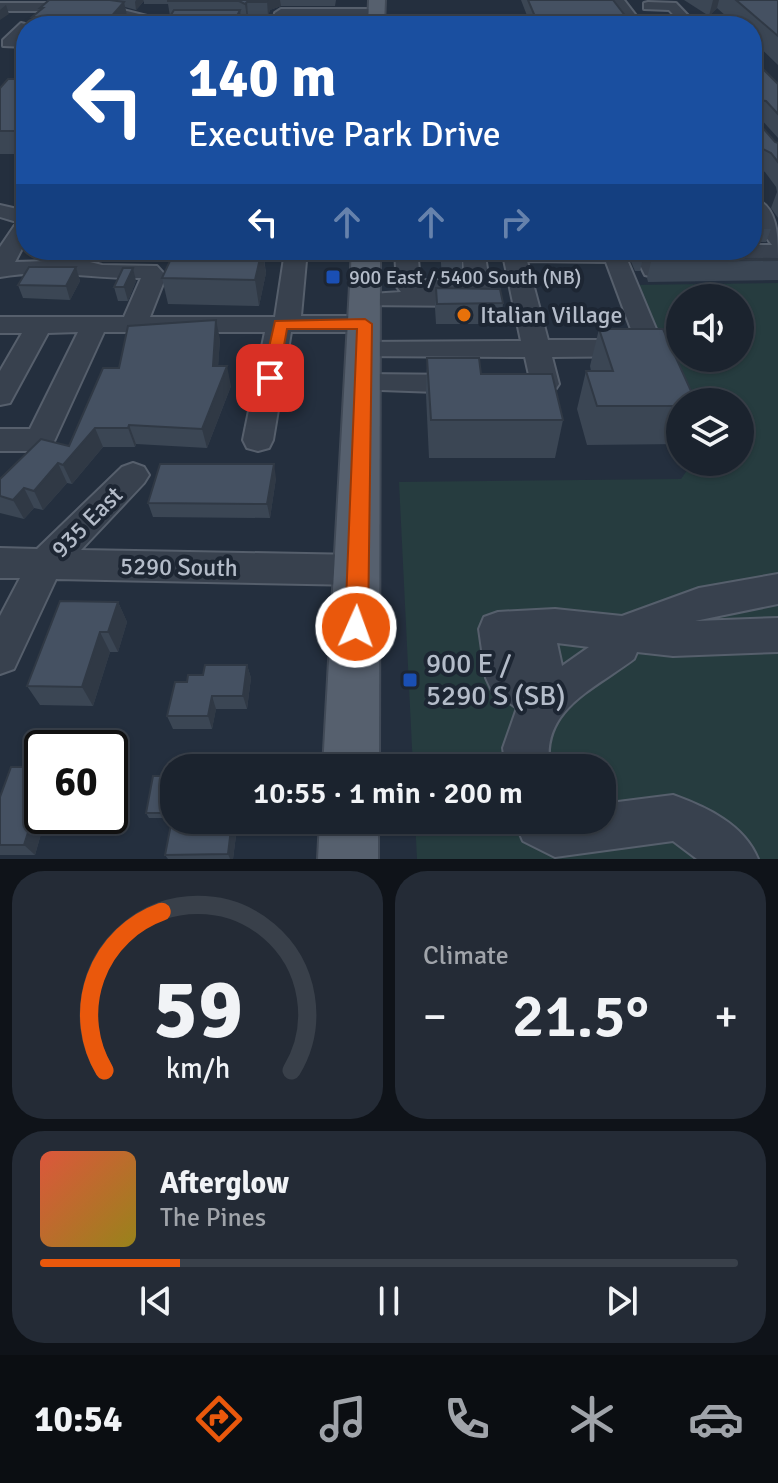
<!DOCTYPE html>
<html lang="en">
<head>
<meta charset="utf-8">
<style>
  :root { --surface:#1b232e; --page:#242b36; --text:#f1f3f6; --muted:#a0a4aa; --line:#39404a; --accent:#ea580c }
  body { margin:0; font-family:Signika,sans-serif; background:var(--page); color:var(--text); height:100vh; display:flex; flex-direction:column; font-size:30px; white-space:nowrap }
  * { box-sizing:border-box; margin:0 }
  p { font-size:26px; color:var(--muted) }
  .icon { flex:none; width:44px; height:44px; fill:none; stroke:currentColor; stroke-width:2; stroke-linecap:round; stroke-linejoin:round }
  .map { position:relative; height:859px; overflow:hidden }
  .panel { display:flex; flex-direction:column; gap:12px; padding:12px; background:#0f1319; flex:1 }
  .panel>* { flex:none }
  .top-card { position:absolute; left:16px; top:16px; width:746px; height:244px; border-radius:32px; box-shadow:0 2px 6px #0004,0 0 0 2px var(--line); background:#1a4fa0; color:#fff; overflow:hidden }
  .fabs { position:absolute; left:666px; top:284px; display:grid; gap:16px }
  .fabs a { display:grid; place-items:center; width:88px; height:88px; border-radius:50%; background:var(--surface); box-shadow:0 2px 6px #0004,0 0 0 2px var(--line); font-size:40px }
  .speed { position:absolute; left:24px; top:730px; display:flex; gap:16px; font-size:40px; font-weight:700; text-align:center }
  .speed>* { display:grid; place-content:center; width:104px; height:104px; border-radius:50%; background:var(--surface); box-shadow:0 2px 6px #0004,0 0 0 2px var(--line); line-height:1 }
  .speed .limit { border:4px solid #111; border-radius:12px; background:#fff; color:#111 }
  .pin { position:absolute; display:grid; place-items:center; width:68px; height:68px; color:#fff; margin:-34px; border-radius:16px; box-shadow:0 4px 12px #0006 }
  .me { position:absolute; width:88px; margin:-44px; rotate:2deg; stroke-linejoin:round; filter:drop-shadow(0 0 6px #0008) }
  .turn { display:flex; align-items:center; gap:28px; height:168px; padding:0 40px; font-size:36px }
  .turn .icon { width:104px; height:104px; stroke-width:2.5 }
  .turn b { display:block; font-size:56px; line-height:68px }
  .lanes { display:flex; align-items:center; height:76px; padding:0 40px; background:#0003; justify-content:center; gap:40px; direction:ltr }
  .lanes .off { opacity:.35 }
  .big { font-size:60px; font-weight:600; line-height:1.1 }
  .panel .card { flex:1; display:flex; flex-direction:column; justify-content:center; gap:12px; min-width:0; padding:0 28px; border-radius:32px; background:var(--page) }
  .panel .dial { align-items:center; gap:0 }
  .dial svg { height:208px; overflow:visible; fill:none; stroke:var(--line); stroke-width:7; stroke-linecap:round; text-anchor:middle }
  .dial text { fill:var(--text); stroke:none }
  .song { display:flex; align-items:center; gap:24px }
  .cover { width:96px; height:96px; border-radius:12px; background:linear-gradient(135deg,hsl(10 70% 55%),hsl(50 70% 35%)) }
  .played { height:8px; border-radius:4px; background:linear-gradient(90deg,var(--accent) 20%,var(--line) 20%) }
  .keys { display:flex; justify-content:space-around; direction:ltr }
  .heat { display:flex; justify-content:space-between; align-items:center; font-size:44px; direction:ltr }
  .panel .tiles { flex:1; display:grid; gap:12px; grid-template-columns:1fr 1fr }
  .card:last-child { grid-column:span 2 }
  .trip { position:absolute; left:160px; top:754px; width:456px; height:80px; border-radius:32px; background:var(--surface); box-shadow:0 2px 6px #0004,0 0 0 2px var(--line); font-weight:600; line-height:80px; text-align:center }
  .tabs { display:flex; height:128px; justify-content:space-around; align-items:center; background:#0b0e12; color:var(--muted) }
  .tabs .icon { width:56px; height:56px }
  .tabs .selected { color:var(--accent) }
  .tabs b { font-size:36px; color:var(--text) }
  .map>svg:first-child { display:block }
  .green { fill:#263c3f; fill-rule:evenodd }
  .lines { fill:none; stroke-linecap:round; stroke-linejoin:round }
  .minor-tunnel { stroke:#3a4453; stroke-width:14; stroke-dasharray:14 7; stroke-linecap:butt }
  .minor-casing { stroke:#565f6c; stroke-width:4 }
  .major-casing { stroke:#414a57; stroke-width:4 }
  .minor { fill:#38414e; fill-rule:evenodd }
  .major { fill:#56606e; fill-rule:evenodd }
  .wall { fill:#3b4654 }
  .shaded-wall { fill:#303945 }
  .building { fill:#455162; stroke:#303945; stroke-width:2 }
  .route { fill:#ea580c; stroke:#983908; stroke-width:2 }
  .transit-dot { fill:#1a4fb4; stroke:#1d2633; stroke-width:3 }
  .food-dot { fill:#e8710a; stroke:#1d2633; stroke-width:3 }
  .labels { text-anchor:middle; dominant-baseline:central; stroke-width:8; stroke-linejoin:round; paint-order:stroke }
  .far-poi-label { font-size:20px; fill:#b4bcc9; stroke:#1d2633; text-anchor:start }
  .poi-label { font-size:24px; fill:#b4bcc9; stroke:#1d2633; text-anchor:start }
  .street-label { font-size:24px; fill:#b4bcc9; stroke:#1d2633 }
  .near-poi-label { font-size:28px; fill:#b4bcc9; stroke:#1d2633; text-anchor:start }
</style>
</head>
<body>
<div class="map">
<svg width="778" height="859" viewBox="0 0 778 859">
  <rect width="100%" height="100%" fill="#242f3e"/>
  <path class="green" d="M778,283V859H417L415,820H602V768H413L399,482L681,479L693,462H740V402H683L632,285ZM680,298H740V358H680Z"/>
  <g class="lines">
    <path class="minor-tunnel" d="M313,19H331"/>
    <defs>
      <g id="minor">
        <path d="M99,0H115L107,6L151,17L146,26H132L137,19L95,11H0V3H93Z"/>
        <path d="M612,0H624L644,26H630Z"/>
        <path d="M648,2L676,3L698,26H684L669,10L644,9V3Z"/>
        <path d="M281,9H376L382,13L376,17L286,19L521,20L528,24L273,26L275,13Z"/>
        <path d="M163,19H241L248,23L246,26H158L156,23Z"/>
        <path d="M21,23L33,26H26V33L20,39H26V47L3,46V40Z"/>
        <path d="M752,198C778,204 778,237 778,259L660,260L661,263L695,264L699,269L695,274C680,278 660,279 645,275L634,253L636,250H752V245H772L752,219Z"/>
        <path d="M0,205L26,211V241L15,262L82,260L102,265L157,266L166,276L150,317H275L284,258L232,257L224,255L221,250H307L301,316H365L374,319L378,324L374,329L365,332H291L273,440L269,448L258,451L247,448L243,440L265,332H104L51,448L40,451H0V429H30L78,332L48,333L10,403L0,405V371L22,333H0V317H124L141,278C94,279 47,268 0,277V247L17,222L0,217Z"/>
        <path d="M395,250H417L420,280H465L462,250H484L490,287L482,293L487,299L484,304L475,306L356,305L353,300L356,295L401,292L397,287Z"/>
        <path d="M502,250H623L664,348L660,354L651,356L552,357L559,384L555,390C540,395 522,395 507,390L503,384L507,378L529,375L525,357L355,356L351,350L355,344L364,342L521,341ZM527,261L606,262L635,340H548Z"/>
        <path d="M363,374L465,375L475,378L479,384L475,390L465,393L353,389L349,383L353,377Z"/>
        <path d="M133,463L144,467L149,475L144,483L81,550L359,555L372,560L377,570L372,580L359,585L56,579L14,669L0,674V616L20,578H0V548L37,549L122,467Z"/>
        <path d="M778,574V604L695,621L778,618V652L673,656L637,652L634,659C593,690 540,710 550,768H506L503,748L517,708L492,691L486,678L479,629L484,617L498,612L555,609L622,616L699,588ZM557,643L589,647L562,666Z"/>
        <path d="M673,795C706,807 744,824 758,859H697L673,841L555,857L523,841L514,820H602V804Z"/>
      </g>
      <g id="major">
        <path d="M369,0H385L384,26H368Z"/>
        <path d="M352,250H380L379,768H323Z"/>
        <path d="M320,820H378V859H318Z"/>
      </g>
    </defs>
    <use href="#minor" class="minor-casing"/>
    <use href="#major" class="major-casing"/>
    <use href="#minor" class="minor"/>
    <use href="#major" class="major"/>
  </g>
  <g class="wall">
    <path d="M113,0H336L335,6H281L270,10L268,16H248L247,19L241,16L242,26H164L170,16L168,4H144V1L136,10L125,7L128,20L123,26H35L32,17L40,10V8Z"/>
    <path d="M521,0H613L633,26H531Z"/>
    <path d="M684,0H778V65L752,40V26H737L717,8L709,16Z"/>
    <path d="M752,58L778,84V138L760,118L756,117V120L775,142L778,143V218L771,208L777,192L776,187L765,172L755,167L762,177L755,196H752Z"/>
    <path d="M26,79V154H0V88Z"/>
    <path d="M752,229H771L766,242H752Z"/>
    <path d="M175,250H263L266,273L259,306L168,304L162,278Z"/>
    <path d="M440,250H462V277H442Z"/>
    <path d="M626,250H639L643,258L640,271H635Z"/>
    <path d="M652,258L778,259V280L648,282L647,278Z"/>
    <path d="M76,267L80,281L70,300L23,298L18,285Z"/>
    <path d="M136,281L128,301H118L114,287Z"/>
    <path d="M436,288L503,303L501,324H436L435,308Z"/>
    <path d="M599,329L680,402V444L587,445L577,409L586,371H591L590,366Z"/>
    <path d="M220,339L218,366L231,386L207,448L136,444L135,447H103L72,484L67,483L43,510L34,508L24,519L0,513V479L69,446L119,368Z"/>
    <path d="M427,358L481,374L563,420L555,458H429L426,395Z"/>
    <path d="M276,478L270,518L153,517L148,503Z"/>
    <path d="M118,602L127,622L118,652H110L93,706L40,705L27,686Z"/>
    <path d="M247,665L251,678L247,709H216L212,729H173L167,716L203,675Z"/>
    <path d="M174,776V820H238L233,859H168L165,855L172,818H149L146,813Z"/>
    <path d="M0,797L42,816H46L35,855H0Z"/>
  </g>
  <g class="shaded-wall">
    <path d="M136,0H143L144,1L136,10L135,2Z"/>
    <path d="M267,0H280L281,6L270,10L268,16Z"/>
    <path d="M713,0H719L717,8L709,16Z"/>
    <path d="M124,2L128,20L123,26H112L110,18Z"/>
    <path d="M247,2L248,16L247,19L245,4Z"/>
    <path d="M6,5L9,14L0,20V10Z"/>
    <path d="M240,10L242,26H232Z"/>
    <path d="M262,250L266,273L259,306L255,280Z"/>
    <path d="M76,267L80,281L70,300L66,286Z"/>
    <path d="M133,268L136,281L128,301L124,287Z"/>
    <path d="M216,320L220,339L217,385L213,366Z"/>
    <path d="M227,366L231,386L207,448L202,429Z"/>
    <path d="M129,425L136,444L135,447L128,428Z"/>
    <path d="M95,428L103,447L72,484L63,465Z"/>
    <path d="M58,463L67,483L43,510L34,491Z"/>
    <path d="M274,464L276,478L270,518L267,504Z"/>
    <path d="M24,488L34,508L24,519L13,500Z"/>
    <path d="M118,602L127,622L118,652L108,632Z"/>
    <path d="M100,632L110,652L93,706L82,687Z"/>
    <path d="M247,665L251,678L247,709L243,696Z"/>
    <path d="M212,696L216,709L212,729L208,716Z"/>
    <path d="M42,788V816H46L35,855L24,845Z"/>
    <path d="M232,820H238L233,859H230L228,854Z"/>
  </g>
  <g class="building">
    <path d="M49,0H110L124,2L110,18L32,17L43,8H40Z"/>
    <path d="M168,0H267L266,2H247L245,4L239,1H168Z"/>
    <path d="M528,0H613L633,26H539Z"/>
    <path d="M736,0H778V36Z"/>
    <path d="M174,10H240L232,26H164Z"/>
    <path d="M752,58L778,84V114L766,101L756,100V120L775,142L778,143V162L771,153L759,147L755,150L756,168L762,177H752Z"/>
    <path d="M8,79H26V131H0V88Z"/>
    <path d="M175,250H262L255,280L162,278Z"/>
    <path d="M442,250H462L463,257H443Z"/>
    <path d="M635,250H639L643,258H639Z"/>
    <path d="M652,258L778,259V260L654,261Z"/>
    <path d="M29,267H76L66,286L18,285Z"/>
    <path d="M123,268H133L124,287H114Z"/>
    <path d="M436,288L500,289L503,303L437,304Z"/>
    <path d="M216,320L213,366H227L202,429L129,425L128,428H95L63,465L58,463L34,491L24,488L13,500L0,496V479L41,439L69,446L103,368H119L128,326Z"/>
    <path d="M599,329H663L696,402H680V406H597L586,371H613Z"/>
    <path d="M427,358H479L481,374H552L563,420H431Z"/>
    <path d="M160,464H274L267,504L148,503Z"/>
    <path d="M60,601L118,602L108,632H100L82,687L27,686Z"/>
    <path d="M205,665H247L243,696H212L208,716H167L175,682H187L188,675H203Z"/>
    <path d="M11,767H42V788L24,845H0V797Z"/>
    <path d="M153,776H174V805L172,813H146Z"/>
    <path d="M174,809V820H232L228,854L165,855Z"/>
  </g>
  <path class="route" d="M365,319L372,324L368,627L365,634L356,637L348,634L345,627L357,329H287L278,378L270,383L262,378L275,321Z"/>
  <g class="transit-dot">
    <rect x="325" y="269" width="16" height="16" rx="4"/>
    <rect x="402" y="672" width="16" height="16" rx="4"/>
  </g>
  <circle class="food-dot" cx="464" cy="315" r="8"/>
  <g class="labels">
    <g class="far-poi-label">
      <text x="349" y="277">900 East / 5400 South (NB)</text>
    </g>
    <g class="poi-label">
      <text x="480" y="315">Italian Village</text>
    </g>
    <g class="street-label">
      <text transform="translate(87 522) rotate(-45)">935 East</text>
      <text transform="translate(179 567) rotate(1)">5290 South</text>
    </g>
    <g class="near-poi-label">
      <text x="426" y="664">900 E /<tspan x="426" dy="32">5290 S (SB)</tspan></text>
    </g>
  </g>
</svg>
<div class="fabs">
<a><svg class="icon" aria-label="sound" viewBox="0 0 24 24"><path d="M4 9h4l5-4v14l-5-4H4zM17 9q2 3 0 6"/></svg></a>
<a><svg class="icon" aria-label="layers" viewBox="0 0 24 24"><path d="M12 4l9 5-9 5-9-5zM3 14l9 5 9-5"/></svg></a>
</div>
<div class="speed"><div class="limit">60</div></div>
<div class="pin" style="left:270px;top:378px;background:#d93025"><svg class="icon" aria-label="arrive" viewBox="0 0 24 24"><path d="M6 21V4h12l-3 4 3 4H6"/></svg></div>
<svg class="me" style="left:356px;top:627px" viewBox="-20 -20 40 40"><circle r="17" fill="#ea580c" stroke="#fff" stroke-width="3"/><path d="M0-11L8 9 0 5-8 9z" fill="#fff"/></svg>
<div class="trip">10:55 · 1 min · 200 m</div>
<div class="top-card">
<div class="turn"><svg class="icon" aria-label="left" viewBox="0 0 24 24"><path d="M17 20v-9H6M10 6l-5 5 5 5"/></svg><div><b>140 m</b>Executive Park Drive</div></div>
<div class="lanes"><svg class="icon" aria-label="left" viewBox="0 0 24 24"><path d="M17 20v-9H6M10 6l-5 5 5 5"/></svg><svg class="icon off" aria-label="ahead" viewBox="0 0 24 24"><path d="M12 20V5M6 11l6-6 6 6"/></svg><svg class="icon off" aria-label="ahead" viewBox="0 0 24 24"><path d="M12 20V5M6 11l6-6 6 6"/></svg><svg class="icon off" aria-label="right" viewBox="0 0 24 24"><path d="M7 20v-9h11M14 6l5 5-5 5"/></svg></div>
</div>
</div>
<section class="panel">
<div class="tiles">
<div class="card dial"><svg viewBox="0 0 100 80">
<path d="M14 69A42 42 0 1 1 86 69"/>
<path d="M14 69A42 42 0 0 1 36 8" stroke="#ea580c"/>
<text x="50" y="56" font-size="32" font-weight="700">59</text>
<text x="50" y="72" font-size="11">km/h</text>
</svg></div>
<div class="card"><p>Climate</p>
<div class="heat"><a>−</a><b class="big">21.5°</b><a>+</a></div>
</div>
<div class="card">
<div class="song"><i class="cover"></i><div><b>Afterglow</b><p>The Pines</p></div></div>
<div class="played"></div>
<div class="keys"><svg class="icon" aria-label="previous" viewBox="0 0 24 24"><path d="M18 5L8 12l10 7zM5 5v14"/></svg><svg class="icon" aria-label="pause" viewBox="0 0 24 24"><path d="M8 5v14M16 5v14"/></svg><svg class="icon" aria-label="next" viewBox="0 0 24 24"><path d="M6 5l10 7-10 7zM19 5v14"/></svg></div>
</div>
</div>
</section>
<nav class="tabs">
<b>10:54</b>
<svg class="icon selected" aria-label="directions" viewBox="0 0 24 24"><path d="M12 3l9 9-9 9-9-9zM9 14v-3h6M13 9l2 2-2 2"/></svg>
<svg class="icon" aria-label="music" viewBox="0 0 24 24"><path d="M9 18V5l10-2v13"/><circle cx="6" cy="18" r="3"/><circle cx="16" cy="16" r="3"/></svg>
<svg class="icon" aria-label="phone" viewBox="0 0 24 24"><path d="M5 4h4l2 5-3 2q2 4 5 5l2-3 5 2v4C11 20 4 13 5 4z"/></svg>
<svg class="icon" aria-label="climate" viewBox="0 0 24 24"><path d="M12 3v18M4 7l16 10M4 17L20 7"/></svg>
<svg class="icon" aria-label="car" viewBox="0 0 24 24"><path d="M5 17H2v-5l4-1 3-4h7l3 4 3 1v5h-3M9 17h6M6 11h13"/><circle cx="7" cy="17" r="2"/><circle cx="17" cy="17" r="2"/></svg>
</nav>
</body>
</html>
